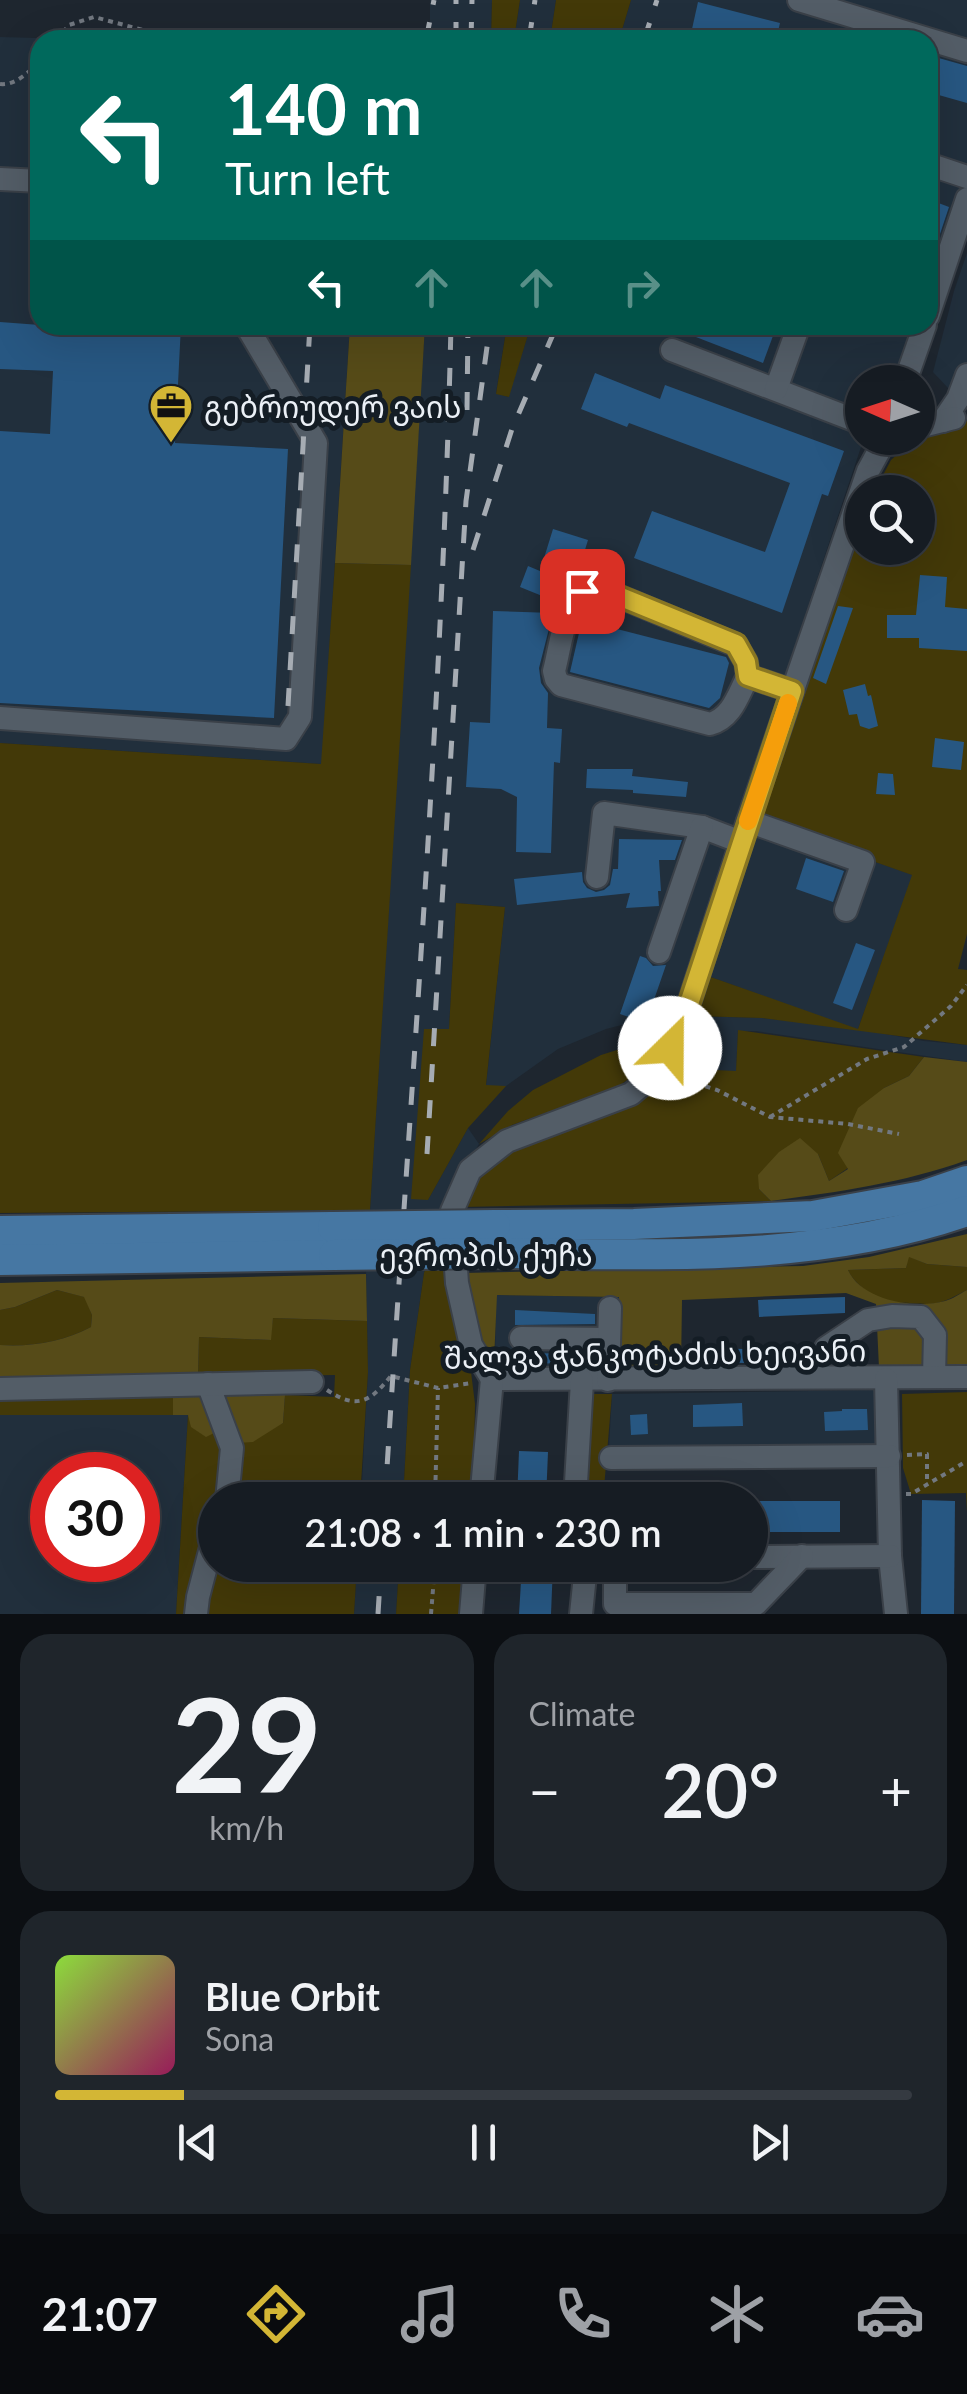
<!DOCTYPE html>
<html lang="en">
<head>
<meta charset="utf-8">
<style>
  :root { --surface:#161c23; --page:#1f252b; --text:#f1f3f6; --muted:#9ea1a6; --line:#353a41; --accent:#d3b635 }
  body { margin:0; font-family:Lato,"Noto Sans Georgian",sans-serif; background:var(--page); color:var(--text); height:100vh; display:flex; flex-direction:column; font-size:38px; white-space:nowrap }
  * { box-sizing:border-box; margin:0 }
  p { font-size:32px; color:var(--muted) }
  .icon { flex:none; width:55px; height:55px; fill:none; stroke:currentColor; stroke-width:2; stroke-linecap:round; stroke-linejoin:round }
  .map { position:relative; height:1614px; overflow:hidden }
  .sheet { display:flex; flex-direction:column; gap:20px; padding:20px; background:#0c0f13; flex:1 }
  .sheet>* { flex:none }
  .top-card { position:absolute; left:30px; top:30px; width:908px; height:305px; border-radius:30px; box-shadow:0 10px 40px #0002,0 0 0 2px var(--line); background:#00695c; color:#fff; overflow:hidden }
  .needle { width:65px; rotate:273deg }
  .tools { position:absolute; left:845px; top:365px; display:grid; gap:20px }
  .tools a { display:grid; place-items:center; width:90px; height:90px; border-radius:50%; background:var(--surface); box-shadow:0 10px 40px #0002,0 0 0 2px var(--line); font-size:50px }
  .speed { position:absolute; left:30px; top:1452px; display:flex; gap:20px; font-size:50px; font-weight:700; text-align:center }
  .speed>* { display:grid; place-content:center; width:130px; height:130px; border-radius:50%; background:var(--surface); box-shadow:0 10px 40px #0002,0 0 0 2px var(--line); line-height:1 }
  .speed .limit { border:15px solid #d22; background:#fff; color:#111 }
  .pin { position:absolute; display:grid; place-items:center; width:85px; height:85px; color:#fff; margin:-42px; border-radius:20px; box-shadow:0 5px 15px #0006 }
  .me { position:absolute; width:110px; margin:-55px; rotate:23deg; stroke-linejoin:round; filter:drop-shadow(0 0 8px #0008) }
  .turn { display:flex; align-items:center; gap:35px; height:210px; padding:0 30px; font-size:45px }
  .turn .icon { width:130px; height:130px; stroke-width:2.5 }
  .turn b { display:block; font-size:70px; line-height:85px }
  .lanes { display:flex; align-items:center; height:95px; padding:0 30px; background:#0003; justify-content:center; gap:50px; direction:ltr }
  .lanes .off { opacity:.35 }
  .big { font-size:75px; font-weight:600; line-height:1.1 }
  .sheet .widget { flex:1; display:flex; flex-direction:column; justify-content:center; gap:15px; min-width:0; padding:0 35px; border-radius:30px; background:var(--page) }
  .sheet .dial { align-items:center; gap:0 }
  .dial b { font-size:130px; line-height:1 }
  .song { display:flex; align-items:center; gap:30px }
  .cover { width:120px; height:120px; border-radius:15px; background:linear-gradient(135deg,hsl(90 70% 55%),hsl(330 70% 35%)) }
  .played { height:10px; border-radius:5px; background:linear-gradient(90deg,var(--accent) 15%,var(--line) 15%) }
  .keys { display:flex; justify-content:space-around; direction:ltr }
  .heat { display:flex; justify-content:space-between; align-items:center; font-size:55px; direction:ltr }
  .sheet .tiles { flex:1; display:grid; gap:20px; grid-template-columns:1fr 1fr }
  .widget:last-child { grid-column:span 2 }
  .trip { position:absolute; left:198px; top:1482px; width:570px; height:100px; border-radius:50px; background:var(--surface); box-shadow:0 10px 40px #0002,0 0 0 2px var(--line); font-weight:600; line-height:100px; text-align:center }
  .menu { display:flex; height:160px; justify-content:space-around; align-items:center; background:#090b0e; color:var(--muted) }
  .menu .icon { width:70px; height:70px }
  .menu .on { color:var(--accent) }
  .menu b { font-size:45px; color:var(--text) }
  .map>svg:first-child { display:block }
  .built { fill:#212f3c; fill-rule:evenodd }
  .green { fill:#433908 }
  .forest { fill:#564b18 }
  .building { fill:#275782 }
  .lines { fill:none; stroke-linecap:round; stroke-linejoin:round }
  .minor-casing { stroke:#3a4048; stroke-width:26 }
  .major-casing { stroke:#3a4048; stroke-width:34 }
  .path { stroke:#727880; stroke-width:4; stroke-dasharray:5 5; stroke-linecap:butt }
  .minor { stroke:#535d67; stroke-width:22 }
  .major { stroke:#4677a3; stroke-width:30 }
  .rail { stroke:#a6acb3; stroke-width:5; stroke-dasharray:18 18; stroke-linecap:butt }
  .major-bridge-casing { stroke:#3a4048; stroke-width:34; stroke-linecap:butt }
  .major-bridge { stroke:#4677a3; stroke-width:30 }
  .route-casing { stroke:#897622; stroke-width:25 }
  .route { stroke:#d3b635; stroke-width:18 }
  .slow { stroke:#f59e0b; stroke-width:18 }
  .labels { text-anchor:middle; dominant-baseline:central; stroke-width:10; stroke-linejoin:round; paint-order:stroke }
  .poi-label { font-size:30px; fill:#ebf0f6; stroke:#141d25; text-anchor:start }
  .street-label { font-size:30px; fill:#ebf0f6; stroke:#141d25 }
</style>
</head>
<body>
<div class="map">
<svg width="967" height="1614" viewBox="0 0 967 1614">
  <rect width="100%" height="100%" fill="#1e262f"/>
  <g class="built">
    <path d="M430,0H492L491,40H430Z"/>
    <path d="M520,0H556L550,40H514Z"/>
    <path d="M631,0H967V178L928,295V40H619Z"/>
    <path d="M0,37L110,40H40V325H350L322,764L0,743Z"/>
    <path d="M967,253V407H966L933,372L954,291Z"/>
    <path d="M425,325H507L496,393L508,397L531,325H917L898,382H862L864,438L673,1012L606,1029L558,1049L506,1086H486L505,907L456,903L449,1029L424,1030L428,1200L468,1128L479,1144L451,1193L440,1230L424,1273L410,1370L403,1500H361L368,1372L366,1274Z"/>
    <path d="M759,821L913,875L858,1029L924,1041L967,1045V1062L756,1031H738L736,1072L671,1068L693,1016L762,1018L852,1028L705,975Z"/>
    <path d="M496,1295L620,1297L618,1367H542L495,1360Z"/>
    <path d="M875,1390V1447H609L612,1394Z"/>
    <path d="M0,1415H188L176,1614H0ZM52,1475H138V1560H52Z"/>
    <path d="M357,1565H399L396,1614H354Z"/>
  </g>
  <g class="green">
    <path d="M492,0H520L514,40H491Z"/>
    <path d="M556,0H631L619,40H550Z"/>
    <path d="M507,325H531L509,397L496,394Z"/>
    <path d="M967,421V934L958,969L967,970V1045L762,1018L693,1016L705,975L858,1029L912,875L759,821L862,514V548H918V492H874L891,460L911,442Z"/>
    <path d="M335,563L411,565L370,1210L0,1213V743L321,764Z"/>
    <path d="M456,903L505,907L486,1085L506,1086L468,1128L428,1200L411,1199L424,1029H449Z"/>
    <path d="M738,1030L924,1057L909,1076L884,1088L848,1168L829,1181L818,1154L759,1189L771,1201L461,1207L479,1173L516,1143L671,1068L736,1071Z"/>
    <path d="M668,1034L642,1070L617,1087L512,1125L479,1144L508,1111L533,1090L601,1055Z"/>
    <path d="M440,1230L446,1285L470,1364L475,1404L473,1500H403L410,1370L424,1273Z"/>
    <path d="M908,1256L927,1264L967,1267V1290C955,1296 944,1303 930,1304C925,1304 887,1302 883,1300C871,1296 852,1281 848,1270L906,1268Z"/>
    <path d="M57,1290L85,1297L92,1315L91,1327C63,1342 31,1347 0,1345V1310L15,1307Z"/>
    <path d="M273,1318L367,1321L368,1372L360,1500H230L237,1443L283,1423L285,1395L334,1397L335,1375L198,1377L199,1337L270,1340Z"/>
    <path d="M967,1392V1512L966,1493L911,1494L903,1468L902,1394Z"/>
    <path d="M591,1394H612L603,1500H584Z"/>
    <path d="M173,1397V1415H0V1400Z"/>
    <path d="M188,1415L222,1429L221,1500H215V1517L204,1546L193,1614H176Z"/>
    <path d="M215,1565H357L354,1614H203Z"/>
    <path d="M399,1565H470L465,1614H396Z"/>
  </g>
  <g class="forest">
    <path d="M350,325H425L411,565L335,563Z"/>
    <path d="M924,1057L967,1062V1160C904,1183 837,1192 771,1201L759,1189L758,1175L779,1152L800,1138L818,1154L829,1181L848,1169L838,1153L858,1108L884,1088L909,1076Z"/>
    <path d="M967,1234V1267L927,1264L909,1257L906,1268L848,1270C862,1301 915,1309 945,1301C953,1299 959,1294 967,1290V1366L879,1368L876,1304L846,1293L682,1300L681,1368L618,1367L619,1297L497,1295L494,1360L478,1345L463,1273L803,1266L869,1257Z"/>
    <path d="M366,1274L367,1321L273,1318L271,1340L199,1337L198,1377L0,1379V1345C31,1347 63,1342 91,1327L92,1315L84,1297L57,1290L15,1307L0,1310V1283Z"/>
    <path d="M285,1395L283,1423L253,1442L237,1443L219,1396Z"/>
    <path d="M209,1396L222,1429L206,1437L191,1427L188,1415H173V1397Z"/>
  </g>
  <g class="building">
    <path d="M698,2L780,23L776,40H736L692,29Z"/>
    <path d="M928,55L967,66V103L928,92Z"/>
    <path d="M928,199L949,207L928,270Z"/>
    <path d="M0,322L40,325H181L175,443L288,449L274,718L0,703V431L50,434L53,371L0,369Z"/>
    <path d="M665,325H777L763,363Z"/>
    <path d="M595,373L660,399L665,385L844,451L828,496L822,494L782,613L634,558L652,511L765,552L790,483L629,423L627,427L581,409Z"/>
    <path d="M553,529L588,540L580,566L571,563L557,602L520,587L528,566L540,571Z"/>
    <path d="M920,575L947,577L945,607L967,609V651L919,648V638H887V615H916Z"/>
    <path d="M838,606L853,608L826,684L813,678Z"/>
    <path d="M493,611L553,613L539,668L541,683L548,693L547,728L562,729L560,763L554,762L551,853L516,852L517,797L501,789L466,787L470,722L490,723Z"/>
    <path d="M582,620L726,657L729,663L720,698L709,708L570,672Z"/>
    <path d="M865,684L868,696L871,695L878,726L869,729L860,726L857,714L849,715L843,690Z"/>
    <path d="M935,738L964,742L961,770L932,767Z"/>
    <path d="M587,769H633L632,776L688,782L686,797L633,793V790L586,788Z"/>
    <path d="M878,773L893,774L895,795L876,794Z"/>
    <path d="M619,839L682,840L675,860H659L661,891H658L659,906L626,908L630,893L517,905L514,879L582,872L583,882L587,888L596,892L604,890L610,885L613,869H618Z"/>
    <path d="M806,858L844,871L833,902L796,889Z"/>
    <path d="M856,943L875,950L852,1010L833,1003Z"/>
    <path d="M640,956L646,958L653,966L666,965L646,1023L620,1014Z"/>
    <path d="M718,1036L719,1049L702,1051L701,1038Z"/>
    <path d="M845,1297V1313L759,1317L758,1300Z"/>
    <path d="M515,1310L595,1314V1324L515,1325Z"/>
    <path d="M687,1348L747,1349V1363L688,1362Z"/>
    <path d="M513,1351L521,1353L594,1354L593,1364L514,1363Z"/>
    <path d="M742,1403L743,1426L693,1427V1405Z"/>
    <path d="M842,1409H867L868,1430L825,1431L824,1412L842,1411Z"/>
    <path d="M647,1414L648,1434L631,1435L630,1415Z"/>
    <path d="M519,1451L548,1452L546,1500H517Z"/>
    <path d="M922,1500L955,1501L954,1614H921Z"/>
    <rect x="750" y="1501" width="90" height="31"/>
    <path d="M522,1565H553L551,1614H519Z"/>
  </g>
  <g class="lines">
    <defs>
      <g id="minor">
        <path d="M799,0L967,51"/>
        <path d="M928,164L967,177"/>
        <path d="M0,179L40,181"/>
        <path d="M928,316L967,199"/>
        <path d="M672,350L862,423"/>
        <path d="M905,382L925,325"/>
        <path d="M776,389L799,325"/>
        <path d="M943,421L958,399L967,375"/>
        <path d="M918,427L954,418"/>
        <path d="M748,676C738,695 732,718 710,724L561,685L556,679L554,671C562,641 563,600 594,586L736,645L746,662L748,676L792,691"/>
        <path d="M0,718L286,739L300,717L316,443L246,325"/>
        <path d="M748,821L863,862L846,910"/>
        <path d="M597,877L604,813L702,827L741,842"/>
        <path d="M659,952L702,827"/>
        <path d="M521,1338L609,1339"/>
        <path d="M826,1348L868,1320L892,1316L921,1317L935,1335L934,1377"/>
        <path d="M492,1379L471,1345L457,1283L452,1211L470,1170L507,1141L631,1094L658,1071L682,1025L748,821L868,471L886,438"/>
        <path d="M492,1379L967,1377"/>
        <path d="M886,1379L890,1556L896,1614"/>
        <path d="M608,1380L610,1308"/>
        <path d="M208,1384L232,1448L227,1500"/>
        <path d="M0,1389L312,1382"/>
        <path d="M611,1458L889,1456"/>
        <path d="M481,1500L492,1379"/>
        <path d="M575,1500L582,1381"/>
        <path d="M750,1557L890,1556"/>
        <path d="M615,1584V1604H756L802,1556"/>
        <path d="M196,1614L198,1597L215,1532"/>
        <path d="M471,1614L475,1565"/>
        <path d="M581,1614L586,1565"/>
      </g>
      <g id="major">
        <path d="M495,1225L634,1224L813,1216L923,1196L967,1181"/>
        <path d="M0,1231L333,1227"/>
        <path d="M495,1253C652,1254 816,1264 967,1211"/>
        <path d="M0,1260L334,1255"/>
      </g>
    </defs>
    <use href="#minor" class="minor-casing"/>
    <use href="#major" class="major-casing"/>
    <g class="path">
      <path d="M57,40L69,25L94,17L181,40"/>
      <path d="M0,84C15,86 31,71 40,60"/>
      <path d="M677,1077L717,1090L770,1117L848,1124L899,1134"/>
      <path d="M770,1117L867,1059L904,1047L951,1006L967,985"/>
      <path d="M327,1390C357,1410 370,1402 391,1376L438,1388L472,1383"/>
      <path d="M907,1455L927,1454V1484"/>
      <path d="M906,1494H911L967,1461"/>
      <path d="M435,1500L438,1388"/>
      <path d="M431,1614L435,1565"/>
    </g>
    <use href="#minor" class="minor"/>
    <use href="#major" class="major"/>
    <g class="rail">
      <path d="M426,40L434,0"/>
      <path d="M456,40V0"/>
      <path d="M471,40L472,0"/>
      <path d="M529,40L535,0"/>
      <path d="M644,40L657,0"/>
      <path d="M467,410L468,325"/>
      <path d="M473,550L512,429L557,325"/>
      <path d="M288,706L310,325"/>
      <path d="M427,1154L466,501L490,325"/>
      <path d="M385,1500C409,1109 442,717 451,325"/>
      <path d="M378,1614L381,1565"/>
    </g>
    <defs>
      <g id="major-bridge">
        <path d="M333,1227L495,1225"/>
        <path d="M334,1255L495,1253"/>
      </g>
    </defs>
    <use href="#major-bridge" class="major-bridge-casing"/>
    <use href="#major-bridge" class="major-bridge"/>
  </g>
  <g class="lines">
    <defs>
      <path id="route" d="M582,591L594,586L736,644L746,662L748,676L792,691L682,1025L670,1048"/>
    </defs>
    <use href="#route" class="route-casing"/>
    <use href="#route" class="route"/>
    <path class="slow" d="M748,821L788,703"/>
  </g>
  <defs>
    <symbol id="office-pin" viewBox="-11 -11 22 30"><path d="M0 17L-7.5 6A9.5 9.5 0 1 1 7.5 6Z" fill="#d3b635" stroke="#141d25"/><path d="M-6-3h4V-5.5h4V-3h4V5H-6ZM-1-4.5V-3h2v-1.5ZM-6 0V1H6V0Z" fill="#111"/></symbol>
  </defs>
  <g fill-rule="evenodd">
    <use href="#office-pin" x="146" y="381" width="50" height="68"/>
  </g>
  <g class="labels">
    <g class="poi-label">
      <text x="204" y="406">გებრიუდერ ვაის</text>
    </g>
    <g class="street-label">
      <text x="486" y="1254">ევროპის ქუჩა</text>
      <text transform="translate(655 1353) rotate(-1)">შალვა ჭანკოტაძის ხეივანი</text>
    </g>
  </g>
</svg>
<div class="tools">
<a><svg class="needle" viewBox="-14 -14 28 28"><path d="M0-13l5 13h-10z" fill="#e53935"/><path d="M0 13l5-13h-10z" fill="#9ea1a6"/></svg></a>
<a><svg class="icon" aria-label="search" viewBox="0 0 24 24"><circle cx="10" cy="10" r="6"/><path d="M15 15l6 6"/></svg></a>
</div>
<div class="speed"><div class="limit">30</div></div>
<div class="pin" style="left:582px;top:591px;background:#d93025"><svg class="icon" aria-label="arrive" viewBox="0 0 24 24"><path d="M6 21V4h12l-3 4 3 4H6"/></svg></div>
<svg class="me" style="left:670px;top:1048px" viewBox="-20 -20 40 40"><circle r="19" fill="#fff"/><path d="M0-13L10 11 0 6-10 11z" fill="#d3b635"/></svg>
<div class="trip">21:08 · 1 min · 230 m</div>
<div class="top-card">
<div class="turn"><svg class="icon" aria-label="left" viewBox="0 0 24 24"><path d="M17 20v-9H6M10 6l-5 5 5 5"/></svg><div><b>140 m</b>Turn left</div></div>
<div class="lanes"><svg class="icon" aria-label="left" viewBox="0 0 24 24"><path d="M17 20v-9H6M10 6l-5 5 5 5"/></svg><svg class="icon off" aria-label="ahead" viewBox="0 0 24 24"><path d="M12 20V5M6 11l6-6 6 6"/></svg><svg class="icon off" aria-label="ahead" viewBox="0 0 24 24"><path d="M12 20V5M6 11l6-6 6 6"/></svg><svg class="icon off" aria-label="right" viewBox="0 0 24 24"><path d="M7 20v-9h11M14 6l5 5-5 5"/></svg></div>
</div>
</div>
<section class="sheet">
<div class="tiles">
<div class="widget dial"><b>29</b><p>km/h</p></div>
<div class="widget"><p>Climate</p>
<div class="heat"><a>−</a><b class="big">20°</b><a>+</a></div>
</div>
<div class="widget">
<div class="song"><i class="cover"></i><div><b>Blue Orbit</b><p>Sona</p></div></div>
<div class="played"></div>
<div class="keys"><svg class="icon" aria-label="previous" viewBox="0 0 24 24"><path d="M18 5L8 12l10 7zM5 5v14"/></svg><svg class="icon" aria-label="pause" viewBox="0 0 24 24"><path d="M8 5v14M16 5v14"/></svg><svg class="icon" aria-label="next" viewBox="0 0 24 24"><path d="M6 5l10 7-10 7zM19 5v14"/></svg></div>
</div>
</div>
</section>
<nav class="menu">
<b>21:07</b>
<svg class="icon on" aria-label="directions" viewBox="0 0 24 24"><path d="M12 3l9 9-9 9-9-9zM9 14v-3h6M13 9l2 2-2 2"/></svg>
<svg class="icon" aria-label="music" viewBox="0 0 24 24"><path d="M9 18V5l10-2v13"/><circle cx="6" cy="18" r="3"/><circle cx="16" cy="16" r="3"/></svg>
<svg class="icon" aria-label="phone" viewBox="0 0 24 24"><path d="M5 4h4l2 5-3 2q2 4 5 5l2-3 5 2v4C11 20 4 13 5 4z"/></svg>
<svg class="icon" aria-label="climate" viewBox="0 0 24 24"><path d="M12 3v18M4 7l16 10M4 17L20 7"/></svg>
<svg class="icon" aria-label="car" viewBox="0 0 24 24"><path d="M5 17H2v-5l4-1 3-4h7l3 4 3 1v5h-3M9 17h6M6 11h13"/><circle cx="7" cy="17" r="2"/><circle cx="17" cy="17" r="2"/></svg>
</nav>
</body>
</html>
